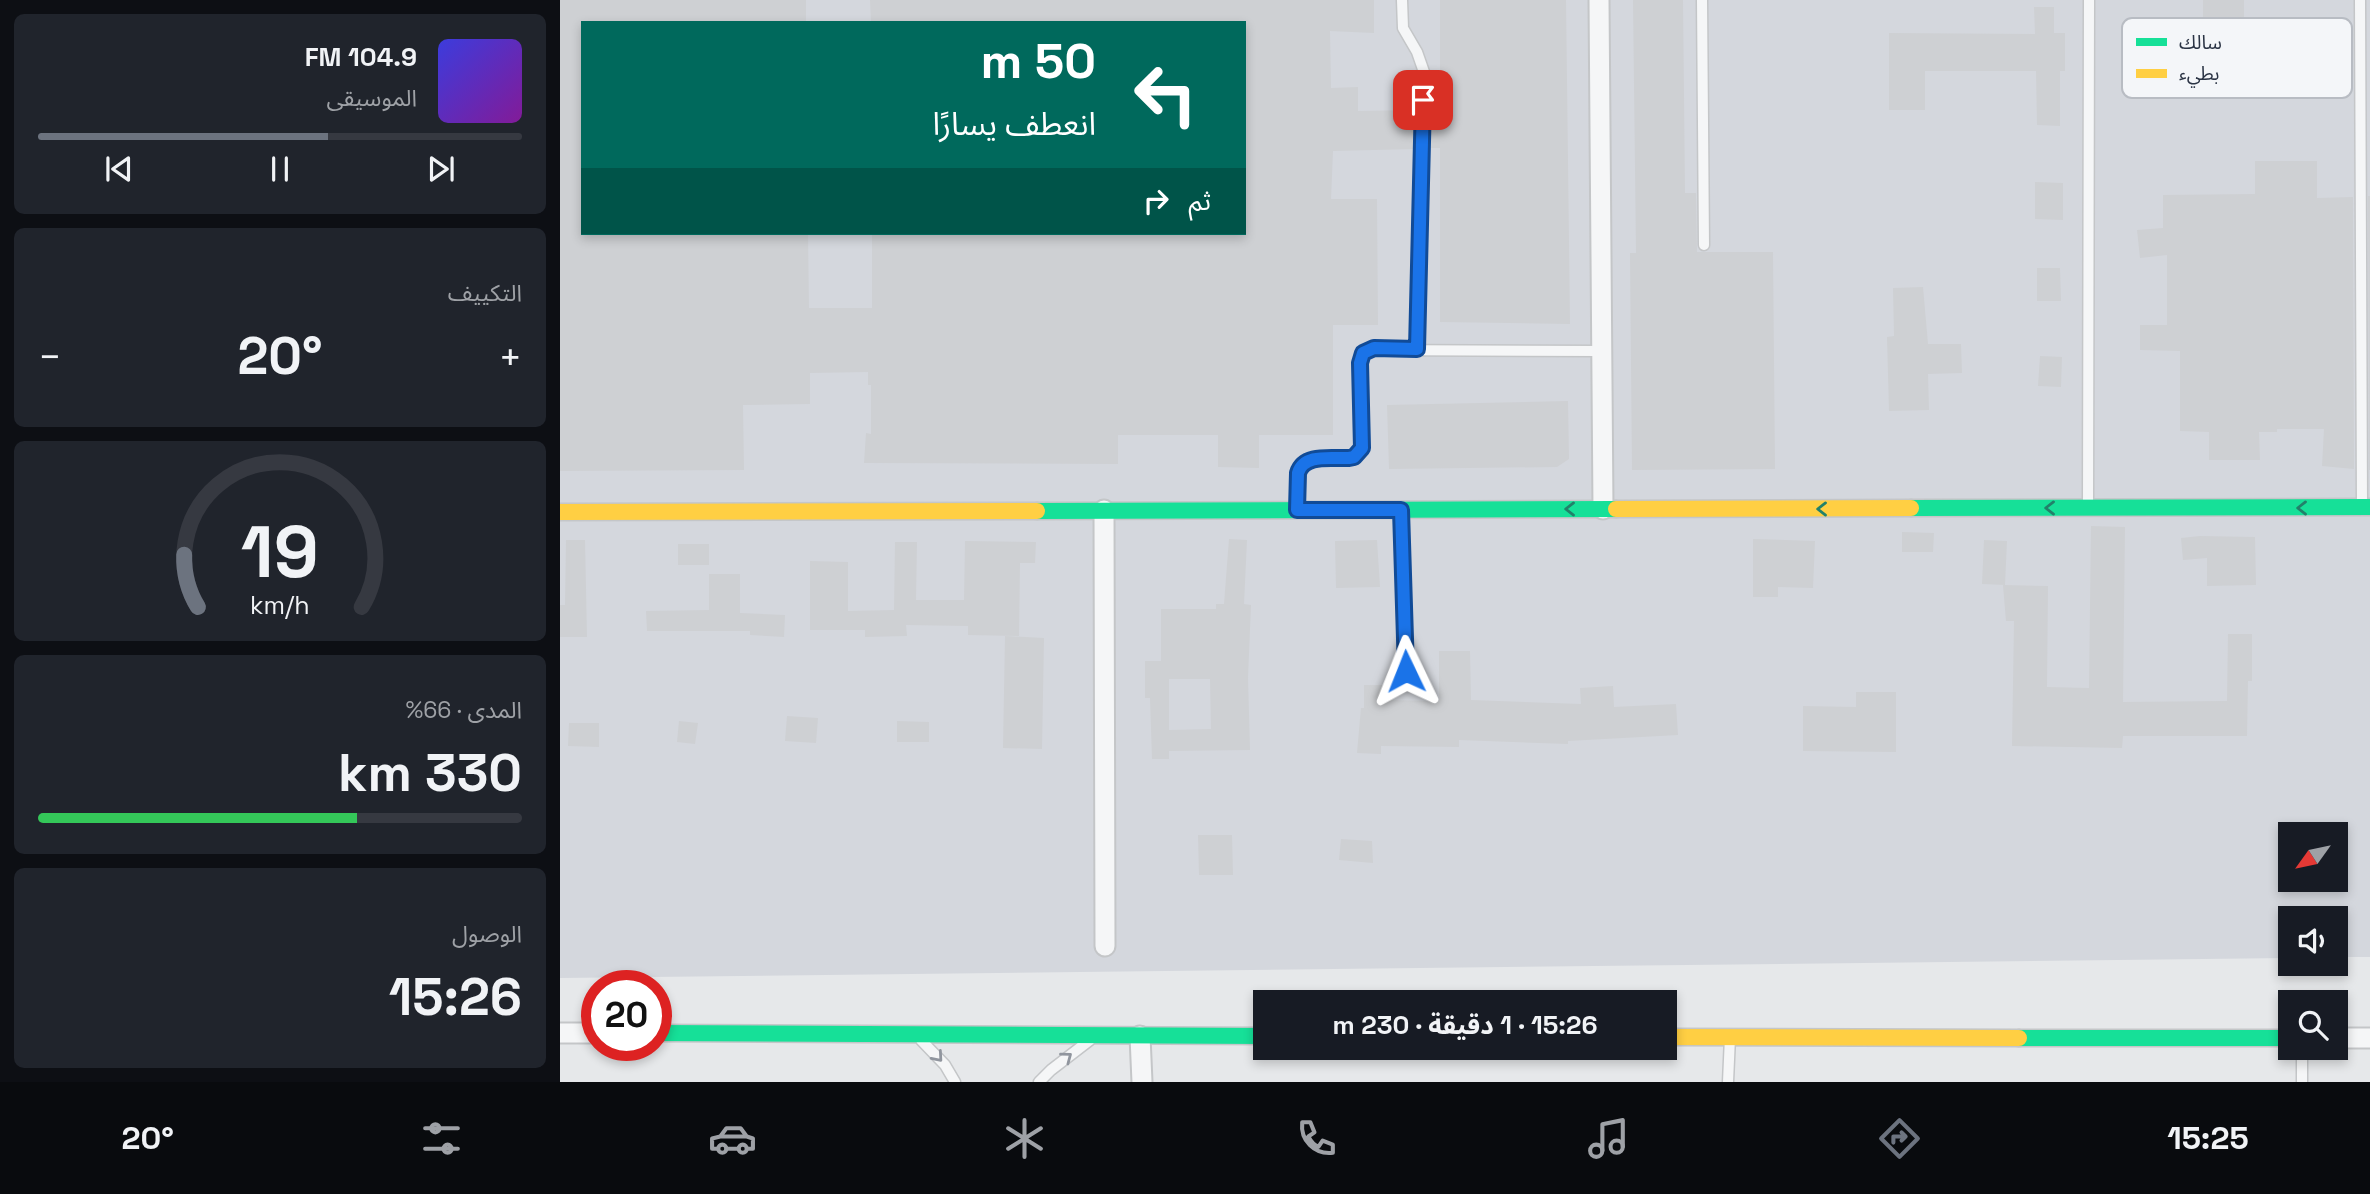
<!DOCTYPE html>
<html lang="ar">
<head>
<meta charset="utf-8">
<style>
  :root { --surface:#171b24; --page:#20242c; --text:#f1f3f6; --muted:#9ea1a6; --line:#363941; --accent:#6c737f }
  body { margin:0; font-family:"Space Grotesk","Noto Sans Arabic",sans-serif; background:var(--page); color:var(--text); direction:rtl; height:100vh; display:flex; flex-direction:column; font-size:26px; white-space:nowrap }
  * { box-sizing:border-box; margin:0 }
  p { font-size:23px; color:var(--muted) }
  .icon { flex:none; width:38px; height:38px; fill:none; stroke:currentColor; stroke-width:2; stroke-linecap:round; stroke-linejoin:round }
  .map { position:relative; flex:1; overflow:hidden; direction:ltr }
  .sheet { display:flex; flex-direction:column; gap:14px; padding:14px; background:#0d0f14; width:560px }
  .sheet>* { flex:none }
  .top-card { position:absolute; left:21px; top:21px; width:665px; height:214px; border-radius:0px; box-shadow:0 4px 10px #0003; direction:rtl; background:#00695c; color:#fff; overflow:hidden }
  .needle { width:46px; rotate:237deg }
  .tools { position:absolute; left:1718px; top:822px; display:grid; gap:14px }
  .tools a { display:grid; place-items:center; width:70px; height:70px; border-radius:0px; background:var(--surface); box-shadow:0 4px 10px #0003; font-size:35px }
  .speed { position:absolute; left:21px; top:970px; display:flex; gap:14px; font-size:35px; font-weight:700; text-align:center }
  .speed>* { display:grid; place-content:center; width:91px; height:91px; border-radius:50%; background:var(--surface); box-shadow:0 4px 10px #0003; line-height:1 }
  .speed .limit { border:10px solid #d22; background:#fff; color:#111 }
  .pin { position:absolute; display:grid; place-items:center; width:60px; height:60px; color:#fff; margin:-30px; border-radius:14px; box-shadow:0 4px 10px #0006 }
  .me { position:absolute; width:77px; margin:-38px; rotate:358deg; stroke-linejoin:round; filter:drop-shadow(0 0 5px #0008) }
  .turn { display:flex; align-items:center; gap:24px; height:147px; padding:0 35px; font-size:32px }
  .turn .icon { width:91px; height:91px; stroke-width:2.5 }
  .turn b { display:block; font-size:49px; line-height:60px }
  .then { display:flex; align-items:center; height:66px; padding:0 35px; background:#0003; gap:14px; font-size:26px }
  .big { font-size:52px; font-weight:700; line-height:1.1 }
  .sheet .card { flex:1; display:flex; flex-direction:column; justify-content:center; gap:10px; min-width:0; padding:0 24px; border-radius:10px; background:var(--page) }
  .sheet .dial { align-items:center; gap:0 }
  .dial svg { height:182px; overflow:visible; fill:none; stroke:var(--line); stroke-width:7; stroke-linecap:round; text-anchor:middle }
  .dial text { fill:var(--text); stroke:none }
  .song { display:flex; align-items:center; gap:21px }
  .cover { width:84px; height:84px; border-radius:10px; background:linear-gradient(135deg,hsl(240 70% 55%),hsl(290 70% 35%)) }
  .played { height:7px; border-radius:4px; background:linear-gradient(90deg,var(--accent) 60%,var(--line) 60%) }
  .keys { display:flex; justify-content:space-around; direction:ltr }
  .heat { display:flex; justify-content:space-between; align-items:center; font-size:38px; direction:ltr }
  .charge { height:10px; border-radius:5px; background:linear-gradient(90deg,#34c759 66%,var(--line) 0) }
  .trip { position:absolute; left:693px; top:990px; width:424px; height:70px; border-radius:0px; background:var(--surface); box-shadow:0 4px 10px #0003; font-weight:700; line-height:70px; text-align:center; direction:rtl }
  .dock { display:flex; height:112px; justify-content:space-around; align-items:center; background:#090b0e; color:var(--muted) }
  .dock .icon { width:49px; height:49px }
  .dock .active { color:var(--accent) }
  .dock b { font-size:32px; color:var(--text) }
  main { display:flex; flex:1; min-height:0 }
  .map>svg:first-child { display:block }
  .built { fill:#d4d7dd; fill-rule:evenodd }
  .building { fill:#ced0d3; fill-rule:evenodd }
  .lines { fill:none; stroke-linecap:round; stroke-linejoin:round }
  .lane-casing { stroke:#c4c6c8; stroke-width:13 }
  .street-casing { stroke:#c4c6c8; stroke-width:23 }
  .fast-casing { stroke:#c4c6c8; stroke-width:19 }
  .slow-casing { stroke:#c4c6c8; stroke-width:19 }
  .lane { stroke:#f5f6f7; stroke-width:10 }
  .street { stroke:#f5f6f7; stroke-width:19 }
  .fast { stroke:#16e098; stroke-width:16 }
  .slow { stroke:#ffcf43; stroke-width:16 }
  .oneway { stroke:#22816a }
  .oneway2 { stroke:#90959e }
  .route-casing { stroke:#114b97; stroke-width:18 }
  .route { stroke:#1a73e8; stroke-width:12 }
  .key { fill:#f4f6f9; stroke:#b8bcc3; stroke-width:2 }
  .key-label { font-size:19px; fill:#2b3445 }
</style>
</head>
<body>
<main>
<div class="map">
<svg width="1810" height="1082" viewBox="0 0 1810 1082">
  <rect width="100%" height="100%" fill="#e6e8ea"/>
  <path class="built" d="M0,0H1810V957H1776V919H1731V958L0,978ZM23,23H684V233H23ZM1731,835H1776V880H1731Z"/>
  <g class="building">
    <path d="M0,0H246V23H23V233H248L249,308H312V233H684V23H311L310,0H814V33L770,31L771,88L798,87V111L856,110L855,149L773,151L771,199H817L818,325H773V435H699V468L658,467V435H558V464L304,463L306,433L311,434V385H308V372L250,373V404L183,405L184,470L0,471Z"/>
    <path d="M880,0H1006L1010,324L880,322V148H870V110L880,109Z"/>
    <path d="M1073,0H1123L1125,193H1136L1137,252H1213L1215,469L1072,470L1070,253H1076Z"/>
    <rect x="1643" y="0" width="41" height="72"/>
    <path d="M1474,7H1494V33H1505V71H1500V126L1477,125L1476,71H1365V110H1329V33L1475,34Z"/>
    <path d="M1695,161H1757V198L1793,197L1794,469L1762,466L1764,429H1717V432H1699L1700,460H1649V432L1620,431V351L1580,350V325H1607V255L1580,258L1577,230L1603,228V195L1695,194Z"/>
    <path d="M1475,182L1503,183V220L1475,219Z"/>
    <path d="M1808,196H1810V470H1809Z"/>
    <path d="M1477,268H1500L1501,301H1477Z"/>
    <path d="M1363,287L1368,344H1401L1402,373L1368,374L1369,410L1329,411L1327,337L1334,336L1333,288Z"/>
    <path d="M1480,356L1502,357L1501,387L1478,386Z"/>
    <path d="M1008,401L1009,459L997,467L829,469L827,405Z"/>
    <path d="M1531,526L1565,527L1563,702L1667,701L1668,634H1692V681H1688L1687,736H1563L1562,748L1452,746L1454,621H1446L1443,585L1488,586L1487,687L1529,688Z"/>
    <path d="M1342,532L1374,533L1373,552H1342Z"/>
    <path d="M1640,536L1695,537L1696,585L1647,586V558L1623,560L1621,538Z"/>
    <path d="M669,539L687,540L684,604L691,605L688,678L690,750L609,751V759H592L590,698H585V661H601V609H656V604H664ZM609,679H650L651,729L609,730Z"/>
    <path d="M1193,539L1255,541L1253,588L1218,587V597H1193Z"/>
    <path d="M6,540H25L27,637H0V605H5Z"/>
    <path d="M817,540L820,587L776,588L775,541Z"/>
    <path d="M1424,540L1447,541L1445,585L1422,584Z"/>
    <path d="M405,541L476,542L475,563H460L459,636L408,635V626L346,625L347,636L305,637V630H250V561L288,562V611L334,610L335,542H357L356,600H404Z"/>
    <rect x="118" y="544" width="31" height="21"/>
    <path d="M149,574H180V613L225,615L224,637L190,635V631H87L86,611L149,610Z"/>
    <path d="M445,636L484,638L482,749L443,748Z"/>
    <path d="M879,651H910L911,700L1021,704L1020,688L1053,686L1054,707L1116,704L1118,735L1008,741V744L899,740V747L821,746V754L797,753L801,708H804V685H824V700L879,701Z"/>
    <path d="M1296,692H1336V752L1243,751V706L1296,707Z"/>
    <path d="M227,716L258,718L256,743L225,741Z"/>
    <path d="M119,721L138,723L135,744L117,742Z"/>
    <path d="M337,721L369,722V742H337Z"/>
    <path d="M9,723H39V747L8,746Z"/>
    <path d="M638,835H672L673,875H639Z"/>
    <path d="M781,839L812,841L813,863L779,860Z"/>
  </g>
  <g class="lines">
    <defs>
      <g id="lane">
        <path d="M842,0L843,28L857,52L864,72L857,349"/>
        <path d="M1142,0L1144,245"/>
        <path d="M1800,0L1802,507"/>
        <path d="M1528,507L1529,0"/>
        <path d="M737,509C738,497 735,482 739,470C746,446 788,470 802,448L800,363L801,358L808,350L1041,351"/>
        <path d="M842,511L847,671"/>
        <path d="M361,1040L385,1065L395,1082"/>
        <path d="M1742,1048V1082"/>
        <path d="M479,1082L491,1070L530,1040"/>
        <path d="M1168,1082L1170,1037"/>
      </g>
      <g id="street">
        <path d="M1039,0L1043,509"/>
        <path d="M544,510L545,946"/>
        <path d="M0,1033H37"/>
        <path d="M580,1036L582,1082"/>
        <path d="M1776,1038H1810"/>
      </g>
      <g id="fast">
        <path d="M1351,508L1810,507"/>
        <path d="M477,511L1056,509"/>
        <path d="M96,1033L705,1036"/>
        <path d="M1459,1038H1731"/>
      </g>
      <g id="slow">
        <path d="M1056,509L1351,508"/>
        <path d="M0,512L477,511"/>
        <path d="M1104,1037L1459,1038"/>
      </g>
    </defs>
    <use href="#lane" class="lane-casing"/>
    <use href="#street" class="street-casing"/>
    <use href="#fast" class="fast-casing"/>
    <use href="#slow" class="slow-casing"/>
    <use href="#lane" class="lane"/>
    <use href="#street" class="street"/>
    <use href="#fast" class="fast"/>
    <use href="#slow" class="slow"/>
  </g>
  <defs><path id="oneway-chevron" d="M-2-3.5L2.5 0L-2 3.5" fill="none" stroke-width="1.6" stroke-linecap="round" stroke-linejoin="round" transform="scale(1.75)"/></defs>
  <g class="oneway">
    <use href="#oneway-chevron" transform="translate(1490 508) rotate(180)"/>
    <use href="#oneway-chevron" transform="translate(1742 508) rotate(180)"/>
    <use href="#oneway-chevron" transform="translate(1010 509) rotate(180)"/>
    <use href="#oneway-chevron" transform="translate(1262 509) rotate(180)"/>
  </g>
  <g class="oneway2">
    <use href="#oneway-chevron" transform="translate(378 1057) rotate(49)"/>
    <use href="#oneway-chevron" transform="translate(507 1057) rotate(-37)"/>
  </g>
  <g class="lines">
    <defs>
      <path id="route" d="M846,671L841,510H737L738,473C744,453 772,459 789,458L794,457L802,448L800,363L803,353L814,348L857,349L863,100"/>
    </defs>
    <use href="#route" class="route-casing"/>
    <use href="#route" class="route"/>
  </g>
  <rect x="1562" y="18" width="230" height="80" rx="10" class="key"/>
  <rect x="1576" y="38" width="31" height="8" fill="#16e098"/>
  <rect x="1576" y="69" width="31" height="9" fill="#ffcf43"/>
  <g class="key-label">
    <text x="1619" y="49">سالك</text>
    <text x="1619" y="80">بطيء</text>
  </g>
</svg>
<div class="tools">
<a><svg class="needle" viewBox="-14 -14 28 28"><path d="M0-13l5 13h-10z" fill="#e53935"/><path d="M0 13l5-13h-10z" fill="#9ea1a6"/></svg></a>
<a><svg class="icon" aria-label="sound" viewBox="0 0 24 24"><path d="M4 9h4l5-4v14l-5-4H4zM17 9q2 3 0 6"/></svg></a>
<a><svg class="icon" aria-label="search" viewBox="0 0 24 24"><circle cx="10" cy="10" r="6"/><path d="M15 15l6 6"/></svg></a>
</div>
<div class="speed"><div class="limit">20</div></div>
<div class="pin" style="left:863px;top:100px;background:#d93025"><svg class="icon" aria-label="arrive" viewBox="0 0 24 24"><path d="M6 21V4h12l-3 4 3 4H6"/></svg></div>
<svg class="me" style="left:846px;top:671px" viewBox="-20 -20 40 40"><path d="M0-17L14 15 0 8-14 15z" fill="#1a73e8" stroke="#fff" stroke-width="4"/></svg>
<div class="trip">15:26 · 1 دقيقة · 230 m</div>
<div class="top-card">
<div class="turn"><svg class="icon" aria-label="left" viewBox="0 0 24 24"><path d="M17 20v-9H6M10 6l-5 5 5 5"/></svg><div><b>50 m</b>انعطف يسارًا</div></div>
<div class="then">ثم<svg class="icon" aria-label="right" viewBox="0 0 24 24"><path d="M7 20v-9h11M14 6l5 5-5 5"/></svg></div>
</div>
</div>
<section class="sheet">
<div class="card">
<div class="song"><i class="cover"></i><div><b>104.9 FM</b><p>الموسيقى</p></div></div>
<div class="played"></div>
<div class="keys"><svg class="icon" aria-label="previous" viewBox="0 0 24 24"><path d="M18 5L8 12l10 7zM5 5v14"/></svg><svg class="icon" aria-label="pause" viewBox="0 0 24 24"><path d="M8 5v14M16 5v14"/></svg><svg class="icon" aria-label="next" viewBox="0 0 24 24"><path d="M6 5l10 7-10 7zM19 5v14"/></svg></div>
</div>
<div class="card"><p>التكييف</p>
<div class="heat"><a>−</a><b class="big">20°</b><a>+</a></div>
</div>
<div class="card dial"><svg viewBox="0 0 100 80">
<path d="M14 69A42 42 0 1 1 86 69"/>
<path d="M14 69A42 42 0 0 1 8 46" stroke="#6c737f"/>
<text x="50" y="56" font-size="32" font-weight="700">19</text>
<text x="50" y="72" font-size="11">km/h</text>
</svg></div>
<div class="card"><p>المدى · 66%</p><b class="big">330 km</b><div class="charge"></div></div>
<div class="card"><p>الوصول</p><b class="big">15:26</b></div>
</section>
</main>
<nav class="dock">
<b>15:25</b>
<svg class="icon active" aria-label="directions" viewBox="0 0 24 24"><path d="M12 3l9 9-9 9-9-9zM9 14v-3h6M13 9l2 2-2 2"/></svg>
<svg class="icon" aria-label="music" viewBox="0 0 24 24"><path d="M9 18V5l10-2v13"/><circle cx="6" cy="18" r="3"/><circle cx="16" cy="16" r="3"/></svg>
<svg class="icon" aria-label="phone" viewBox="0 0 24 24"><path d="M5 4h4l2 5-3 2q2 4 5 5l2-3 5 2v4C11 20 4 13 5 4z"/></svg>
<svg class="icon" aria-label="climate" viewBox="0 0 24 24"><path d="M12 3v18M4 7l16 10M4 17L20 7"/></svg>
<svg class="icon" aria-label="car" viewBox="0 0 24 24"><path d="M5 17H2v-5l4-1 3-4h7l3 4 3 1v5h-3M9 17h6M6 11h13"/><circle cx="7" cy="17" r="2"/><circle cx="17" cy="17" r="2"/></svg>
<svg class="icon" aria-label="filters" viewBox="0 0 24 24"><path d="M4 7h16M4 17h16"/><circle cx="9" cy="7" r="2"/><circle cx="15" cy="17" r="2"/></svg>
<b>20°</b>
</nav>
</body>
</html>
